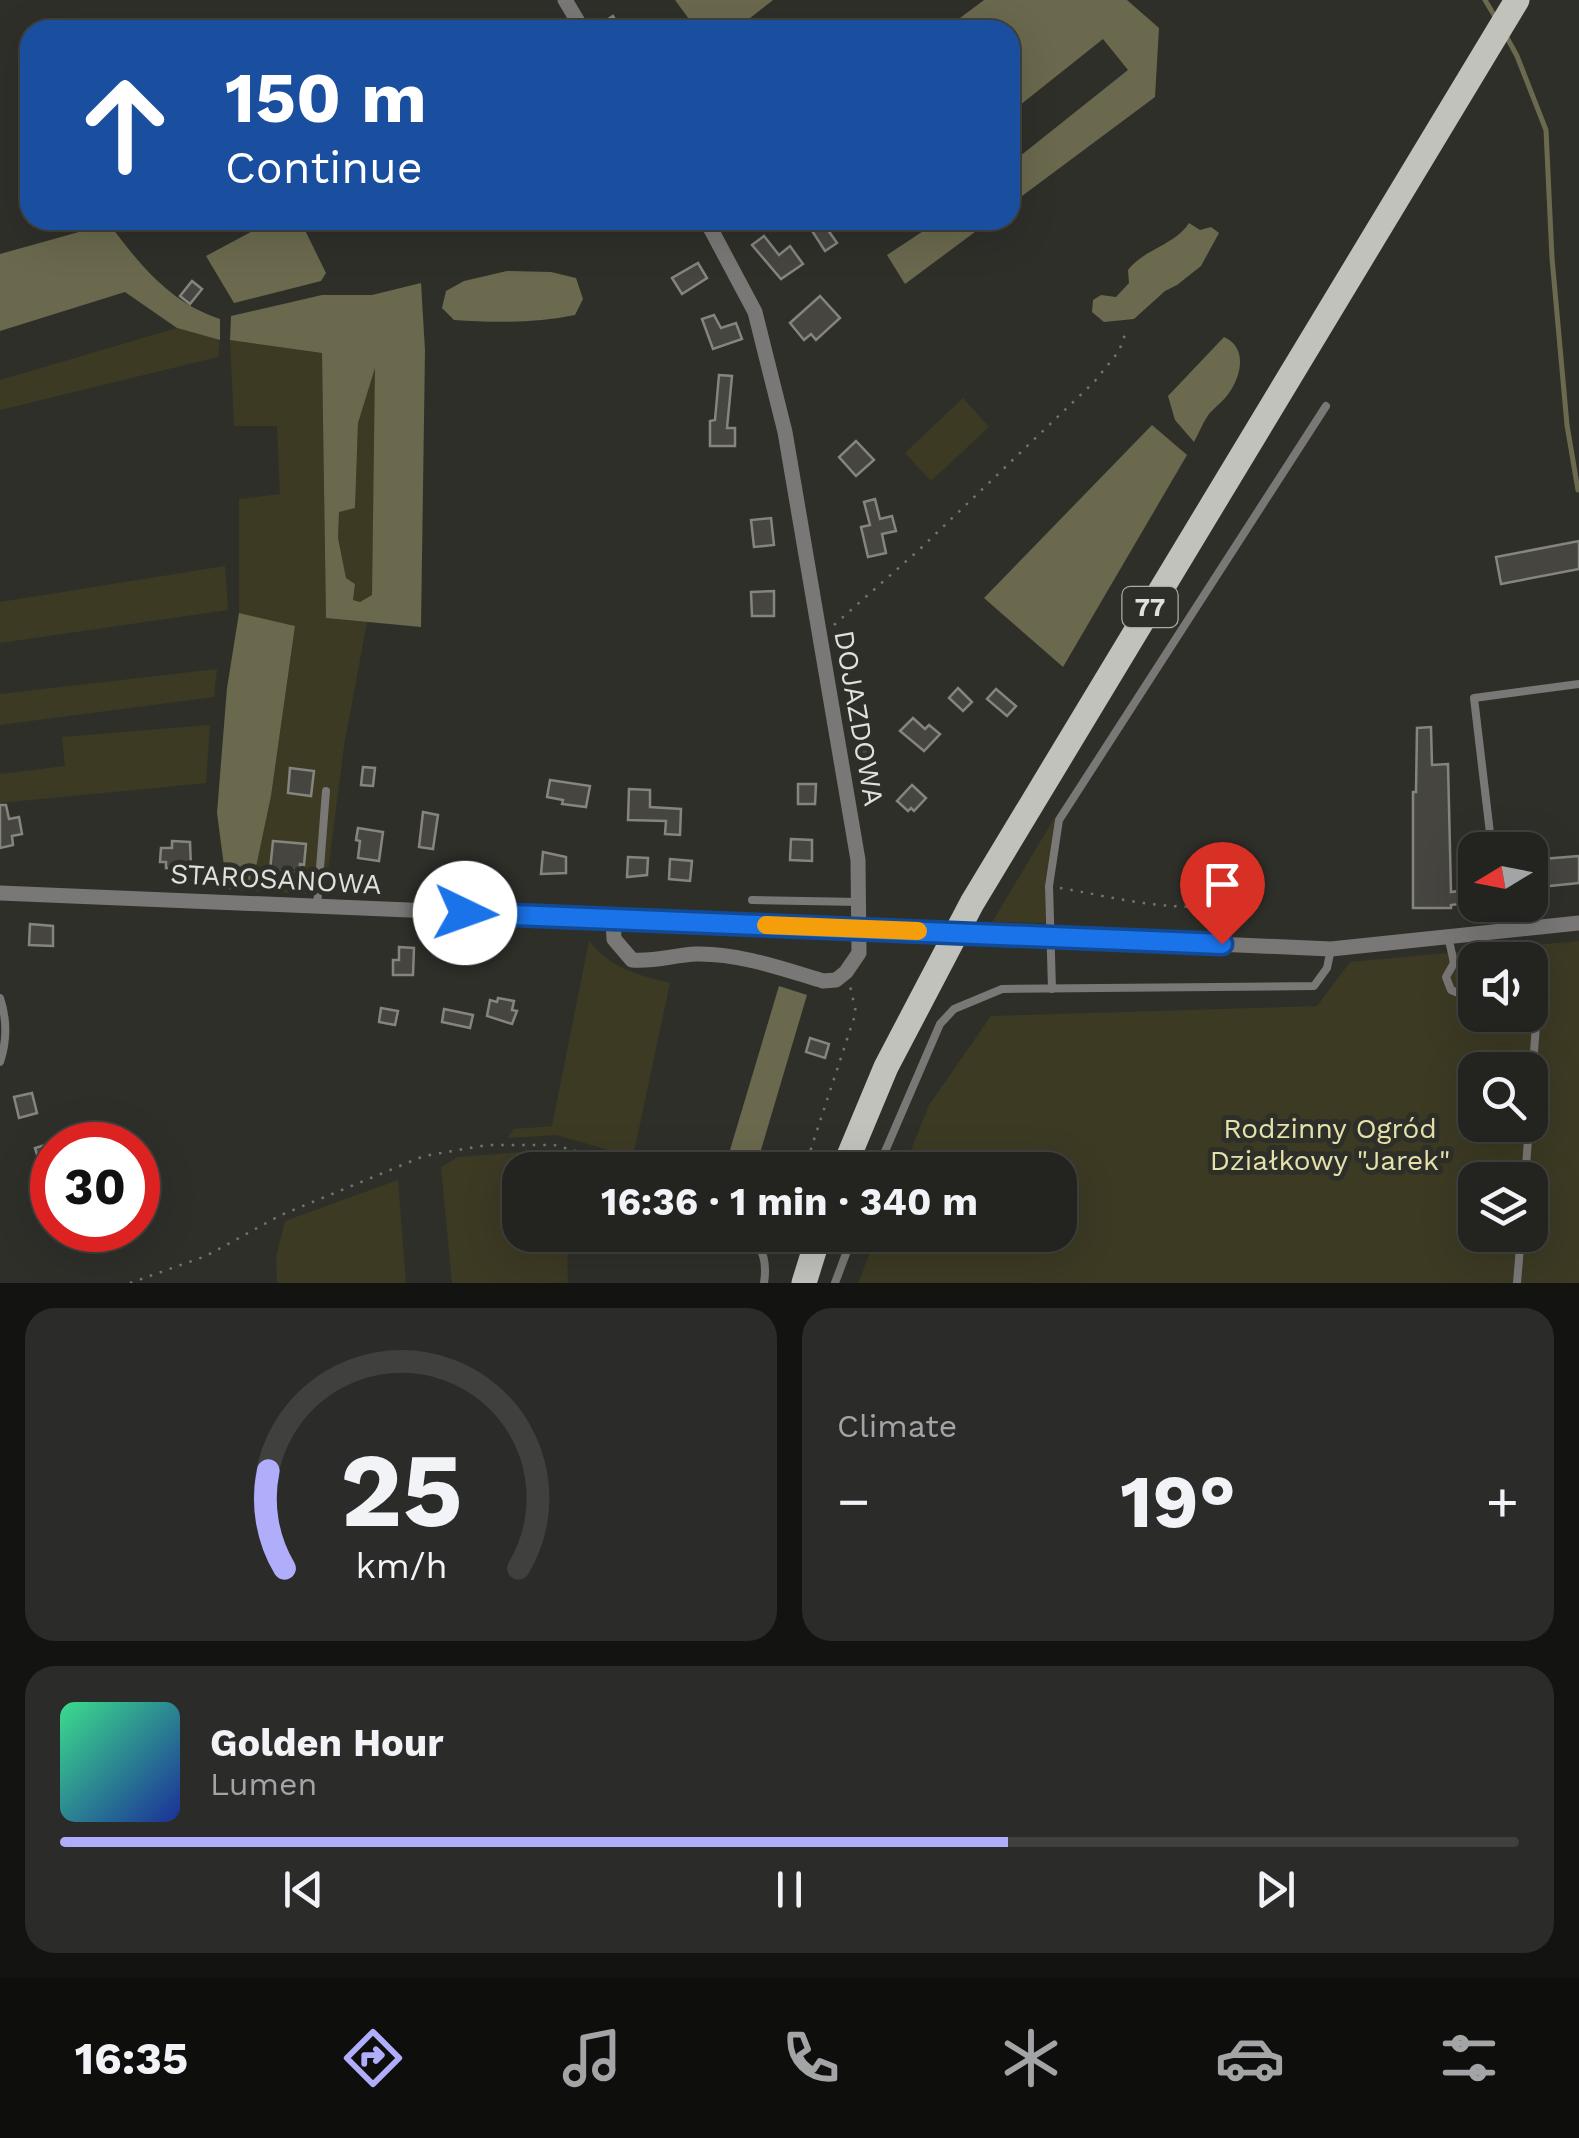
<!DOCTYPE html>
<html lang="en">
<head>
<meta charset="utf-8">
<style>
  :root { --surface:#232320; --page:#2b2b29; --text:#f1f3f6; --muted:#a3a4a5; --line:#40403e; --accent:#b0aefa }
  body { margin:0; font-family:"Work Sans",sans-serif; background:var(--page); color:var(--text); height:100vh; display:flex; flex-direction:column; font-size:38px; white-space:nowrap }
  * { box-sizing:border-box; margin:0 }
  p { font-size:32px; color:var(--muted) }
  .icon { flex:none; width:55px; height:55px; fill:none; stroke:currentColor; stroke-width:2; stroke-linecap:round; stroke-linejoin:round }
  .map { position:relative; height:1283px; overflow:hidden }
  .drawer { display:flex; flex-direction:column; gap:25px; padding:25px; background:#131312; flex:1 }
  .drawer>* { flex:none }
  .top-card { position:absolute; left:20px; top:20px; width:1000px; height:210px; border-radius:30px; box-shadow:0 10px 40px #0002,0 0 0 2px var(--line); background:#1a4fa0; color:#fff; overflow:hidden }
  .needle { width:65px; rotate:260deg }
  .controls { position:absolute; left:1458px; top:832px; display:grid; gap:20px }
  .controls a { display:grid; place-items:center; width:90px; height:90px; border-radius:20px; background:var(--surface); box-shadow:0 10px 40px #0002,0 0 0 2px var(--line); font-size:50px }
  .speed { position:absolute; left:30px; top:1122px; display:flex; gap:20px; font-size:50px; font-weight:700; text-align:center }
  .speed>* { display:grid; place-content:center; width:130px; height:130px; border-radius:50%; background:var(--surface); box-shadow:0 10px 40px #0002,0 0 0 2px var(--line); line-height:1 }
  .speed .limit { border:15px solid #d22; background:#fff; color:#111 }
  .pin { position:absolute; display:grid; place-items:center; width:85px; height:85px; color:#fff; margin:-102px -42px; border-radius:50% 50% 50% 0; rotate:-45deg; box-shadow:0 0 10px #0007 }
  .pin .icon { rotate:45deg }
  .me { position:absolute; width:110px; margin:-55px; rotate:93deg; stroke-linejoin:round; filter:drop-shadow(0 0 8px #0008) }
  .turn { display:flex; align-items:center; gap:35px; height:210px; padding:0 40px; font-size:45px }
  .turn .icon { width:130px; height:130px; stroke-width:2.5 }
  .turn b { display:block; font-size:70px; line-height:85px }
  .big { font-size:75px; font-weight:700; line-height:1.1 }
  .drawer .card { flex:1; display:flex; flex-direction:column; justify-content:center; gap:15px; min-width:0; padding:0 35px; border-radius:30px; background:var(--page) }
  .drawer .dial { align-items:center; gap:0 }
  .dial svg { height:260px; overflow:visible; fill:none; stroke:var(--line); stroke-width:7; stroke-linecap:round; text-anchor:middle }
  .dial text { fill:var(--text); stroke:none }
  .song { display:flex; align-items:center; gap:30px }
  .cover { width:120px; height:120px; border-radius:15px; background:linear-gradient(135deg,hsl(150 70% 55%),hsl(230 70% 35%)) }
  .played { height:10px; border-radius:5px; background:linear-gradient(90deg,var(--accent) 65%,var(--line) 65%) }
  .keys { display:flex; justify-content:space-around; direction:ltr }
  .heat { display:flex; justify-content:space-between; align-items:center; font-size:55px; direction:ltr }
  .drawer .tiles { flex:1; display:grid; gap:25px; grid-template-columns:1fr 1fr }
  .card:last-child { grid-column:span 2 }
  .trip { position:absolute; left:502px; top:1152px; width:575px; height:100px; border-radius:30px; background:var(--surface); box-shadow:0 10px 40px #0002,0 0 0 2px var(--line); font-weight:700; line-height:100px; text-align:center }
  .tab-bar { display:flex; height:160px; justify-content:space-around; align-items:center; background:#0e0e0d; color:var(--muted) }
  .tab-bar .icon { width:70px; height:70px }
  .tab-bar .active { color:var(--accent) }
  .tab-bar b { font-size:45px; color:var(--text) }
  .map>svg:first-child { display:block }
  .green { fill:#3c3a23; fill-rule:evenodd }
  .forest { fill:#6a684d; fill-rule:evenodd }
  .water { fill:#6b6a4e }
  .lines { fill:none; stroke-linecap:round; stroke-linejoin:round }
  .stream { stroke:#6b6a4e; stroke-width:5 }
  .building { fill:#464540; stroke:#85857f; stroke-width:2.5 }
  .path { stroke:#73736f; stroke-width:2.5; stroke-dasharray:2.5 8; stroke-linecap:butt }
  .service { stroke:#797876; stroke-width:8 }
  .minor { stroke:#797876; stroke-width:15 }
  .primary { stroke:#c2c2bd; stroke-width:25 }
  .minor-bridge { stroke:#797876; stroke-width:15 }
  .route-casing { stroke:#114b97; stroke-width:25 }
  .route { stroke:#1a73e8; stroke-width:18 }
  .slow { stroke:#f59e0b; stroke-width:18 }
  .labels { text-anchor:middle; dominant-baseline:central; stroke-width:10; stroke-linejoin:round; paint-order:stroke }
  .shield { fill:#2f2f2a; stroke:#ababa7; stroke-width:2.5 }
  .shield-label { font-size:25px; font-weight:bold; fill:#e0e0dd }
  .street-label { font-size:28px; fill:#e0e0dd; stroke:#2f2f2a }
  .park-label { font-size:28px; fill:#e4e1ab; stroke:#2f2f2a }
</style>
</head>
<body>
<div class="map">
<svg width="1579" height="1283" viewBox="0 0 1579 1283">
  <rect width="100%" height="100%" fill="#2f2f2a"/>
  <g class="green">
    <path d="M177,328L220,340L218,357L0,410V380Z"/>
    <path d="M230,340L322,353L326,618L367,622L344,746L325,895L251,891L271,796L295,626L239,613V499L280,494L277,426H234Z"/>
    <path d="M376,363L372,595L361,602L353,600L355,584L346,578L338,538L339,511L355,508L358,423Z"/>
    <path d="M963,398L989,427L931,481L905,453Z"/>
    <path d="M225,566L228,610L0,643V602Z"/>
    <path d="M217,669L214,697L0,725V694Z"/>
    <path d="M210,725L206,783L0,803V774L65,766L62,737Z"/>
    <path d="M1055,817L1045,884L1046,923L992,922Z"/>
    <path d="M589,941C610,968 638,975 670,983L633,1157L556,1135L507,1138L514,1129L552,1126Z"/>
    <path d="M1579,941V1283H858L877,1235H1060V1170H903L929,1105L991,1016L1317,1006L1350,962ZM1475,960H1530V1015H1475ZM1475,1070H1530V1125H1475ZM1475,1180H1530V1235H1475Z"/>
    <path d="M522,1152L566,1159V1170H520V1235H567L568,1283H452L441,1167L458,1157Z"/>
    <path d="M398,1180L406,1283H277L276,1257L285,1221Z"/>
  </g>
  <g class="forest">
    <path d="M675,0H773L735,30H697Z"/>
    <path d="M984,0H1127L1159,28L1155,97L1010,205V164L1128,70L1103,39L1010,113V30H944Z"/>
    <path d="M70,220H106C138,262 168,302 220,319V340L177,328L125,292L0,331V254L79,232Z"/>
    <path d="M940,220H991L905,284L887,255Z"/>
    <path d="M421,283L425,350L421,627L326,618L322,353L230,340L231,316L322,295H372ZM375,368L372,595L360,602L353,600L355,584L346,578L338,538L339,512L355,508L358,423Z"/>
    <path d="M1152,425L1187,455L1063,667L984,598Z"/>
    <path d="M239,613L295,626L271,796L251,891L227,889L217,813L227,688Z"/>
    <path d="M779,986L807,995L755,1170H724Z"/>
  </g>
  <g class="water">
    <path d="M273,220H300L326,273L321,281L234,303L206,256Z"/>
    <path d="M1189,223L1200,230L1211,227L1219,233L1201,266L1177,285L1165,291L1134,319L1104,322L1092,312L1093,300L1101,295L1116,297L1129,283L1128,270C1144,249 1175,245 1189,223Z"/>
    <path d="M507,271L551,272L576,278L583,299L575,315C535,323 495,323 454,320L442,308L446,291L464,281Z"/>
    <path d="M1224,337C1249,348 1241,379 1226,397C1221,403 1214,408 1209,414C1203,422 1199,433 1194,442L1175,420L1168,396Z"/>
  </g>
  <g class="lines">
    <g class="stream">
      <path d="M1485,0L1497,20"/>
      <path d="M1505,34L1517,56L1546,130L1552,258L1567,425L1578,490"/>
    </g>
  </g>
  <g class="building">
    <path d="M613,16L621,30H594V28Z"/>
    <path d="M817,220H821L837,243L825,251L809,226Z"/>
    <path d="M764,236L779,255L790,246L803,264L781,279L752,245Z"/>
    <path d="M698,263L707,278L682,294L672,278Z"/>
    <path d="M192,281L202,289L190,304L180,296Z"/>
    <path d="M820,296L840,318L816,340L811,334L804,340L790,323Z"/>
    <path d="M714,315L721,328L736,323L742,339L713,349L702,319Z"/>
    <path d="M719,375L732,376L727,428H735V446H710V421L715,420Z"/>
    <path d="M856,441L874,460L856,476L839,457Z"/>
    <path d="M875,499L880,519L892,516L896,531L882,534L886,553L868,557L861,527L870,525L864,502Z"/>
    <path d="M771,518L774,545L754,547L751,520Z"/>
    <path d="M1579,541V569L1501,584L1496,557Z"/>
    <path d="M774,591V616H752L751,592Z"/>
    <path d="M958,688L972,702L963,711L949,698Z"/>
    <path d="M996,689L1016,706L1007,716L987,699Z"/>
    <path d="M913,718L925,729L929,725L940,734L924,751L900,731Z"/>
    <path d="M1431,727L1432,765L1448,764L1451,892L1475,889V902L1451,905V908H1413V792H1416L1417,728Z"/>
    <path d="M865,739L874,747L863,760L854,752Z"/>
    <path d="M363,767L375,768L373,786L361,785Z"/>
    <path d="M290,768L314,771L311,796L288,793Z"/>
    <path d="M550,780L590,786L586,807L562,804L563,800L547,797Z"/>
    <path d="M798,784H816L815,804H798Z"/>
    <path d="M912,785L926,798L914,811L911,808L908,811L897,801Z"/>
    <path d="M629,789L650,790V807L681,809L680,835L665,834L666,821L628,820Z"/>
    <path d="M0,805H6L9,819L19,817L22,834L12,836L13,845L0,848Z"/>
    <path d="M423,812L438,815L433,849L419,847Z"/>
    <path d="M358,828L383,832L379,861L358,858L360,841L356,840Z"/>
    <path d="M791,839L812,840V861L790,860Z"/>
    <path d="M172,841L190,842L191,869L166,868V862H160L161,848H172Z"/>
    <path d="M273,841L306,844L304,865L300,864L299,873L270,870Z"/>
    <path d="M543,852L566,857V873L541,874Z"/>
    <path d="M1579,856V883L1530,888V860Z"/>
    <path d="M628,857L648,858L647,875L627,877Z"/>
    <path d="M670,859L692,861L690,881L669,879Z"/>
    <path d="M30,924L53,926V946L29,945Z"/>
    <path d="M399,947L414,948L413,975H393V960H399Z"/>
    <path d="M498,998L514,1001L512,1010L517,1011L512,1024L487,1016L490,1000L497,1002Z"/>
    <path d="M381,1008L398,1011L395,1025L379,1022Z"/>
    <path d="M444,1009L473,1015L470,1028L442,1022Z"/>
    <path d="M810,1038L829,1044L825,1058L806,1052Z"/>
    <path d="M32,1093L37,1113L19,1118L14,1097Z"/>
    <path d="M48,1144L52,1164L41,1167L35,1148Z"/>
  </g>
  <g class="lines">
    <g class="path">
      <path d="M834,625L920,549L1095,381L1119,351L1127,329"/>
      <path d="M1060,888C1111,896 1201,922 1246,894"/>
      <path d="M804,1170L856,1012L850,986"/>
      <path d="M130,1283L206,1256L281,1215L424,1156L487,1145H554L645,1170"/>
    </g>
    <g class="service">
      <path d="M1492,850L1474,698L1579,684"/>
      <path d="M752,900L860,902"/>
      <path d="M1498,905L1501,931"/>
      <path d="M317,906L326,791"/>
      <path d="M1448,936L1454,963L1475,972"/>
      <path d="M1454,963L1446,977L1451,990L1475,1000"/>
      <path d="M1052,989L1049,886L1059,820L1326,406"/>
      <path d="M0,998C7,1019 7,1041 0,1062"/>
      <path d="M1530,1007L1537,1012L1530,1105"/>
      <path d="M877,1170L940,1024L954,1009L1002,989L1314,986L1327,968L1331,949"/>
      <path d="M1525,1180L1529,1125"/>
      <path d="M751,1235C764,1250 767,1264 764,1283"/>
      <path d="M835,1283L853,1235"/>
      <path d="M1517,1283L1521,1235"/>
    </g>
    <g class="minor">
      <path d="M565,0L583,30"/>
      <path d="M0,893L790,926"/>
      <path d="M613,920L614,939L632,960C655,962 674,955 696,954C739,953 783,969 823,981L836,980L846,972L859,953L858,860L785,432L755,312L706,220"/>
      <path d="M1149,941L1331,949L1579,923"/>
    </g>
    <g class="primary">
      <path d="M843,1170L886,1067L972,903L1517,0"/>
      <path d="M804,1283L819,1235"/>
    </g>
    <path class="minor-bridge" d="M790,926L1149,941"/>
  </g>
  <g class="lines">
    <defs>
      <path id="route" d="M465,913L1222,944"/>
    </defs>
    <use href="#route" class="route-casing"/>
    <use href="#route" class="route"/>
    <path class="slow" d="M766,925L918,931"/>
  </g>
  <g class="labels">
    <rect class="shield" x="1122.5" y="587" width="55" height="40" rx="8"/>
    <g class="shield-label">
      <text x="1150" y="607">77</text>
    </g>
    <g class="street-label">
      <text transform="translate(859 718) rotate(80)">DOJAZDOWA</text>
      <text transform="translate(276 879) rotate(3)">STAROSANOWA</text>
    </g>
    <g class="park-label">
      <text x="1330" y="1128">Rodzinny Ogród<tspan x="1330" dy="32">Działkowy "Jarek"</tspan></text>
    </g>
  </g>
</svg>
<div class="controls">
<a><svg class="needle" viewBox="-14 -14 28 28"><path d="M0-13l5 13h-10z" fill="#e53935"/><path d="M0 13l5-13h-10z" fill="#a3a4a5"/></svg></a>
<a><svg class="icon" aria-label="sound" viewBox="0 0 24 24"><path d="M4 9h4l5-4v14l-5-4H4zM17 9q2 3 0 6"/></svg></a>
<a><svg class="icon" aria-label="search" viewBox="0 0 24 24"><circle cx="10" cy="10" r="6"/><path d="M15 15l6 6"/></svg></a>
<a><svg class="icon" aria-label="layers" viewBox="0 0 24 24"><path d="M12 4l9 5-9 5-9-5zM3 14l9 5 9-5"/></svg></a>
</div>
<div class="speed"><div class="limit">30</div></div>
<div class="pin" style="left:1222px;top:944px;background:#d93025"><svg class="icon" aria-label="arrive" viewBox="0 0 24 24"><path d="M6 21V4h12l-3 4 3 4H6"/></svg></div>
<svg class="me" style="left:465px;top:913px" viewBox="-20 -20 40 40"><circle r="19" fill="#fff"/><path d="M0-13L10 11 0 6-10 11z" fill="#1a73e8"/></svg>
<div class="trip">16:36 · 1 min · 340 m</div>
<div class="top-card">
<div class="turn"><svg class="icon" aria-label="ahead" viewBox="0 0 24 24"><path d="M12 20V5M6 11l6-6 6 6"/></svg><div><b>150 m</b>Continue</div></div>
</div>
</div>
<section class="drawer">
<div class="tiles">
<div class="card dial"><svg viewBox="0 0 100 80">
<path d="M14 69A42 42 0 1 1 86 69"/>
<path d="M14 69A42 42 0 0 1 9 39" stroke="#b0aefa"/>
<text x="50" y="56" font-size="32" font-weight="700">25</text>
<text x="50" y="72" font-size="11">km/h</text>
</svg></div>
<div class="card"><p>Climate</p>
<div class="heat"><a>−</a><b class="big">19°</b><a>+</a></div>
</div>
<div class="card">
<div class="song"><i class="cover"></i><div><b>Golden Hour</b><p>Lumen</p></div></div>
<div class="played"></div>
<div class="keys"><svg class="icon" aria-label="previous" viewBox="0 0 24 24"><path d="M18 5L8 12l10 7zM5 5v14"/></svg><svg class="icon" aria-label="pause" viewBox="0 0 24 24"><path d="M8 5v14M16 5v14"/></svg><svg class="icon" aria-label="next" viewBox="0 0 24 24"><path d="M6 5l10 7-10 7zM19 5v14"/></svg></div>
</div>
</div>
</section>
<nav class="tab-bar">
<b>16:35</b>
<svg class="icon active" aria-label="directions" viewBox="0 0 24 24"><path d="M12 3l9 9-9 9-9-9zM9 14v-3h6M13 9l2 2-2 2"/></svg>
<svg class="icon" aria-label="music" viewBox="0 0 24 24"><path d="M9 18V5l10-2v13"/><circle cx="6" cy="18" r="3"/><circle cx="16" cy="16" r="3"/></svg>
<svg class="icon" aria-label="phone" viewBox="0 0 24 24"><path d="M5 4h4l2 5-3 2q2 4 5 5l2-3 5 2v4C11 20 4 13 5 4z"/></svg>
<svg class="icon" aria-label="climate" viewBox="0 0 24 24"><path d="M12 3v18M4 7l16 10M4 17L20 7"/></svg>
<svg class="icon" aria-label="car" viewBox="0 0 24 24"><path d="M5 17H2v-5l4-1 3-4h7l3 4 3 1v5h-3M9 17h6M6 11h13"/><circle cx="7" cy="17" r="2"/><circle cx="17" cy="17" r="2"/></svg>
<svg class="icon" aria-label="filters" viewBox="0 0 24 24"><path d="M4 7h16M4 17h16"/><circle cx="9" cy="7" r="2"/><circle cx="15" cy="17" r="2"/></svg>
</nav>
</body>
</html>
